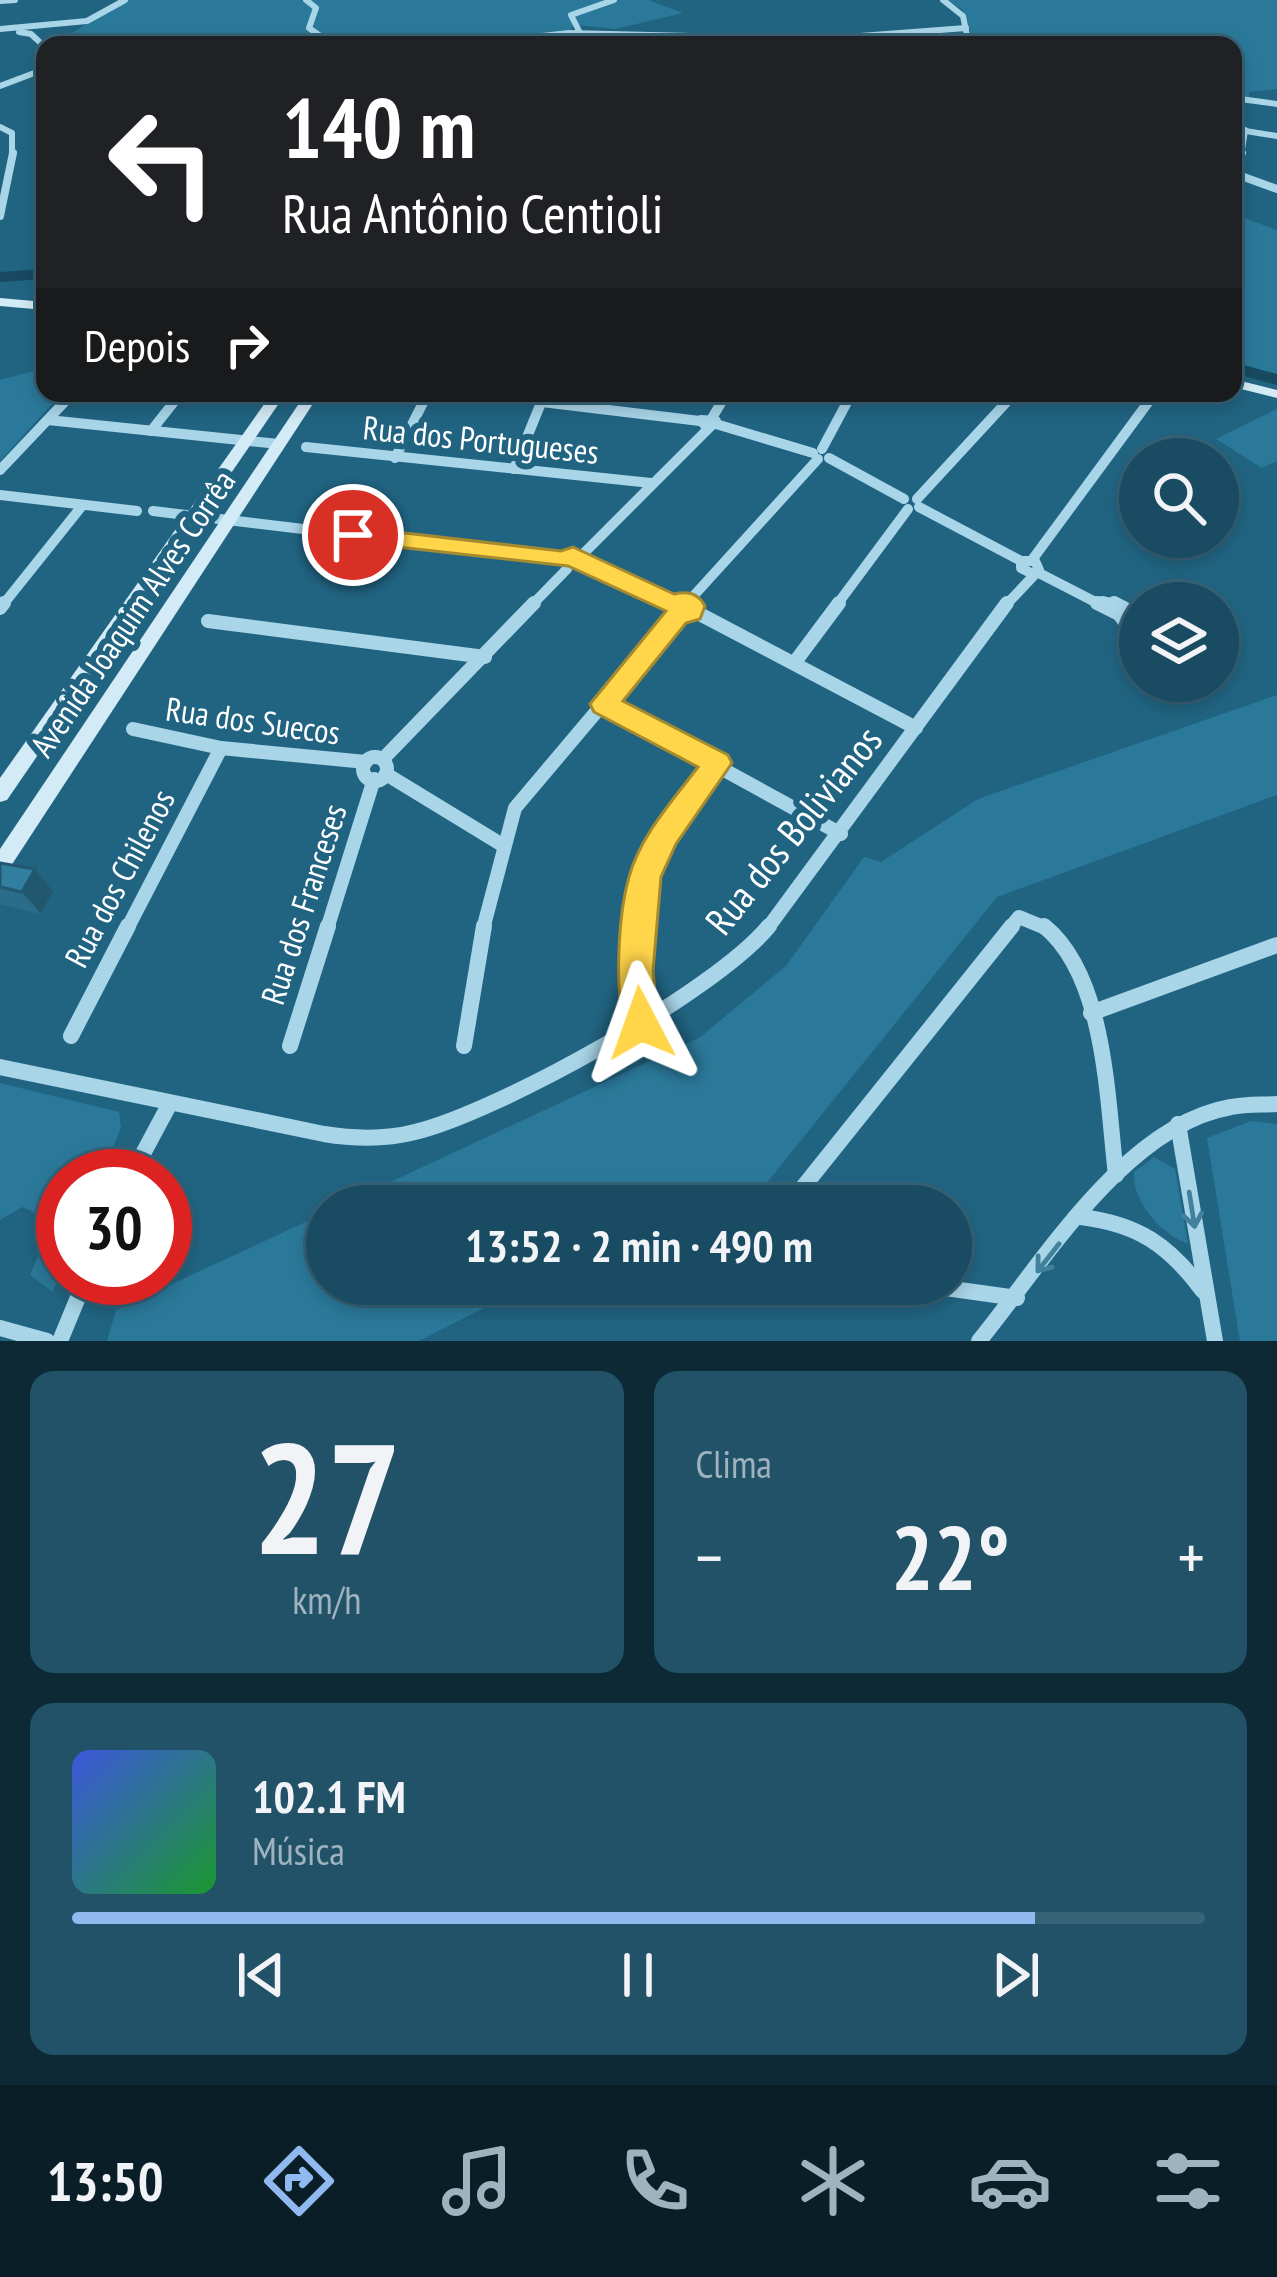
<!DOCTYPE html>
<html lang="pt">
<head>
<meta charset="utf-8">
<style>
  :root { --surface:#194b62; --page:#225268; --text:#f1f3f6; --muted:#9fb3be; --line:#376377; --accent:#90b9f0 }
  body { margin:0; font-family:"PT Sans Narrow",sans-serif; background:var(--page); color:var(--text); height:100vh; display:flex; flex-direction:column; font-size:45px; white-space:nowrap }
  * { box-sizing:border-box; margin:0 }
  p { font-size:39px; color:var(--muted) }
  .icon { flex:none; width:66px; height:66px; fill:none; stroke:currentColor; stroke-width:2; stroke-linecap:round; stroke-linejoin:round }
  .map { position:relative; height:1341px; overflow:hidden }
  .drawer { display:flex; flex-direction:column; gap:30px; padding:30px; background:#0e2936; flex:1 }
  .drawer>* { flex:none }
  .top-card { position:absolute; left:36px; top:36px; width:1206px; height:366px; border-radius:24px; box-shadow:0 6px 18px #0003,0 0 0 3px var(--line); background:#202124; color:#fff; overflow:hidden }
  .buttons { position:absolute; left:1119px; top:438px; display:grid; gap:24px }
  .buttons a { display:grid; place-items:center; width:120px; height:120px; border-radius:50%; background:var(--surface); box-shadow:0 6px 18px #0003,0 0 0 3px var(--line); font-size:60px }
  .speed { position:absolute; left:36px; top:1149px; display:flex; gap:24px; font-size:60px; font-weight:700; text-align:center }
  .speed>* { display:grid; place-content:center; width:156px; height:156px; border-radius:50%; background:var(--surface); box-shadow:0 6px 18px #0003,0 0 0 3px var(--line); line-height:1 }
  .speed .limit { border:18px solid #d22; background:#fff; color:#111 }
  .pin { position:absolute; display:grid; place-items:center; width:102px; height:102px; color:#fff; margin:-51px; border:6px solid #fff; border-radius:50%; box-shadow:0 3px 12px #0007 }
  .me { position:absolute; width:132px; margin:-66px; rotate:356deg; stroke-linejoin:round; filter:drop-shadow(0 0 9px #0008) }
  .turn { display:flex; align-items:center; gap:42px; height:252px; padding:0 48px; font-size:54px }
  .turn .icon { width:156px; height:156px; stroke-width:2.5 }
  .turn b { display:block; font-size:84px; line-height:102px }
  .then { display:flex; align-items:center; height:114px; padding:0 48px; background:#0003; gap:24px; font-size:45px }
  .big { font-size:90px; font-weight:700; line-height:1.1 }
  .drawer .widget { flex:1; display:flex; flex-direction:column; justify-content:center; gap:18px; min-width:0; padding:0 42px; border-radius:24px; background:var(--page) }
  .drawer .dial { align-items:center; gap:0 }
  .dial b { font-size:156px; line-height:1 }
  .song { display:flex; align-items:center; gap:36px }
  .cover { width:144px; height:144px; border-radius:18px; background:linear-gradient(135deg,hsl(230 70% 55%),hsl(130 70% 35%)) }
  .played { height:12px; border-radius:6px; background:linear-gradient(90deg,var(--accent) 85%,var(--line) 85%) }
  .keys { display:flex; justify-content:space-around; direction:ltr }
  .heat { display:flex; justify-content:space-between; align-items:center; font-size:66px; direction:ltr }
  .drawer .tiles { flex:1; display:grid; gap:30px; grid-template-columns:1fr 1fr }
  .widget:last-child { grid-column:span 2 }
  .trip { position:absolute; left:306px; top:1185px; width:666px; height:120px; border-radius:60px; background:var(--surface); box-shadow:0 6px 18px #0003,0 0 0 3px var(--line); font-weight:700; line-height:120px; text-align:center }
  .tab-bar { display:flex; height:192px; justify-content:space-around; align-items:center; background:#0a1e27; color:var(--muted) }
  .tab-bar .icon { width:84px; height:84px }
  .tab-bar .active { color:var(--accent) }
  .tab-bar b { font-size:54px; color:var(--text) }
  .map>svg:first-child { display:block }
  .green { fill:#2b799a }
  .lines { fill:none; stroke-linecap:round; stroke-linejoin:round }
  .river { fill:#174a61; fill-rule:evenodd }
  .street-far4 { stroke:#a8d5e8; stroke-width:6 }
  .street-far3 { stroke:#a8d5e8; stroke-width:8 }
  .street-far2 { stroke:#a8d5e8; stroke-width:10 }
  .street-far1 { stroke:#a8d5e8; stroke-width:14 }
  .street { stroke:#a8d5e8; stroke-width:16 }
  .secondary { fill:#d3ebf6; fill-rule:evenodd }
  .wall { fill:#2a6c89 }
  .shaded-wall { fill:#22586f }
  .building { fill:#317e9f; stroke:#22586f; stroke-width:3 }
  .oneway { stroke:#43809c }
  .route { fill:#ffd54a; stroke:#a68a30; stroke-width:3 }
  .labels { text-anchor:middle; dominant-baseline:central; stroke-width:12; stroke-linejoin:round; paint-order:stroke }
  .street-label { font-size:33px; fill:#fff; stroke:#216482 }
  .near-street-label { font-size:39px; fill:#fff; stroke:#216482 }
</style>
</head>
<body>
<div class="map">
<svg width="1277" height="1341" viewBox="0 0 1277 1341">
  <rect width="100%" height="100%" fill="#216482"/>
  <g class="green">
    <path d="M125,0H648L683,13L615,29L574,25L570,31L503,45H53Z"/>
    <path d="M947,0H1277V89L1249,92V98L1233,96V45H975L963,10Z"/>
    <path d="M1233,214L1277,230V383L1233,370Z"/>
    <path d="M45,368V393H62L0,461V380Z"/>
    <path d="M1277,409V461L1262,468L1216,439Z"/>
    <path d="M1277,695V795L997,897L748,1206H339L699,1038L786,966L864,857L881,862L978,799Z"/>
    <path d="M0,1083L119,1112L121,1128L101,1176H63V1267L53,1292L30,1275L53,1221L22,1207L0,1220Z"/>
    <path d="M1251,1121L1277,1124V1341H1240L1207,1138Z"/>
    <path d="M1154,1157L1175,1169L1188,1244C1161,1234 1132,1202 1134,1172Z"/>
    <path d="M327,1212V1284H531L419,1341H107L116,1310Z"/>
  </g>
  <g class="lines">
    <g class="river">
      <path d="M45,269V279L0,282V272Z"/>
      <path d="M1233,362L1277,374V385L1233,373Z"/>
    </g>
    <g class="street-far4">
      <path d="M306,0L316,8L309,28L333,45"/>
      <path d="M943,0L963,16L969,45"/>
      <path d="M0,1L15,0"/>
      <path d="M0,29L87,21L125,0"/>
      <path d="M19,32L31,34L45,47"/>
      <path d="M580,33L571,15L614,0"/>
      <path d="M459,45L569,33L820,39L966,28"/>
      <path d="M0,86L45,69"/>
      <path d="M1233,98L1277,104"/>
      <path d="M0,127L12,133V156"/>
      <path d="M1233,129L1277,136"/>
      <path d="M1241,156L1245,130"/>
    </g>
    <g class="street-far3">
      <path d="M1233,164L1242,153"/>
      <path d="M1233,173L1277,189"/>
      <path d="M0,216L13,153"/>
    </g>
    <g class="street-far2">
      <path d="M542,402L700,421"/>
      <path d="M712,418L727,393"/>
      <path d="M48,420L279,444"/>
      <path d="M716,424L813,453"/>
      <path d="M151,431L181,393"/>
      <path d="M306,447L651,483"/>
      <path d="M822,449L852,393"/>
      <path d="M395,458L428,393"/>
      <path d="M829,458L904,499"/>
      <path d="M514,469L545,393"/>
      <path d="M0,470L73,393"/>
      <path d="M0,495L137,511"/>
      <path d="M917,499L1015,393"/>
      <path d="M919,507L1021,561"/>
      <path d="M153,511L562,560"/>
      <path d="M579,558L716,421L701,420L707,428"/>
      <path d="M1032,560L1155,393"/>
      <path d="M580,564L673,604"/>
      <path d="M1037,572L1103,606"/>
      <path d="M1102,601L1124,606"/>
      <path d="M688,602L818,459"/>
      <path d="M2,606L82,506"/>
      <path d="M531,606L567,569"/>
      <path d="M836,606L908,509"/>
      <path d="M1005,606L1039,570L1035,561H1021V568L1031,573"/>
    </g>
    <g class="street-far1">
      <path d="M1097,603L1119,614L1134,634"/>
      <path d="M1114,603L1138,616L1134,633"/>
      <path d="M0,608L4,603"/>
      <path d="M692,610L916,728"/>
      <path d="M208,621L485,657"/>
      <path d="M795,662L839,603"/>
      <path d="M604,704L841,834"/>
      <path d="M133,729L221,748L366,762"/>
      <circle cx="375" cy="769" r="12"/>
      <path d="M383,759L534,603"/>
      <path d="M386,774L504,846"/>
      <path d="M127,929L221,748"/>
      <path d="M327,929L374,779"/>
      <path d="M483,929L515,808L678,615"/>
      <path d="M638,929L657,856L717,763"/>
      <path d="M767,929L1007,603"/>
      <path d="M1009,929L1019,917L1048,929"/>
    </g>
    <g class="street">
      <path d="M639,926L641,1023"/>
      <path d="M1044,926C1106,976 1107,1100 1116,1175"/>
      <path d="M1091,1013L1277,945"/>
      <path d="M71,1036L128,926"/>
      <path d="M290,1046L328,926"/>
      <path d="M464,1046L484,926"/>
      <path d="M0,1067L324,1134C355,1139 384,1140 415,1132C498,1112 716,991 769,926"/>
      <path d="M1178,1124L1215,1341"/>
      <path d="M131,1176L168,1107"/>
      <path d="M788,1206L1012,926"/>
      <path d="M1081,1217C1138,1224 1169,1245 1203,1291"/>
      <path d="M917,1284L1017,1298"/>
      <path d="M0,1328L47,1341"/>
      <path d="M60,1341L86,1278"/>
      <path d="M979,1341C1042,1264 1125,1125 1231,1107C1246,1104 1262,1105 1277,1104"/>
    </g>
    <g class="secondary">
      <path d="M0,298L45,302V310L0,306Z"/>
      <path d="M1233,379L1277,390V398L1233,387Z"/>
      <path d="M272,393H286L7,800L0,802V778Z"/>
      <path d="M306,393H320L7,872L0,875V849Z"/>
    </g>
  </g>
  <path class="wall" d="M0,863L35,869L53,891L41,914L0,904Z"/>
  <path class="shaded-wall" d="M35,869L53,891L41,914L22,892Z"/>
  <path class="building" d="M0,863L35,869L22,892L0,887Z"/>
  <defs><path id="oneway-shaft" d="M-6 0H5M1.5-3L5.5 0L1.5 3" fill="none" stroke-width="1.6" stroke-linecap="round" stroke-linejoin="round" transform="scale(3)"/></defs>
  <g class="oneway">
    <use href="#oneway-shaft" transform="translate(1192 1210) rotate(81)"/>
    <use href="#oneway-shaft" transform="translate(1048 1258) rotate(128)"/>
  </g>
  <path class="route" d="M353,527L561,551L573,547L674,594C688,591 698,593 705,606L700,619L686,623L623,701L728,755L732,763L676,844L661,877L653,971L658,1023L653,1035L641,1040L628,1035C613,999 618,916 629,877C640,836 673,800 698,767L594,712L590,704L666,611L568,566L344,541L341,535Z"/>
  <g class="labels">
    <g class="street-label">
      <text transform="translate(481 439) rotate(6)">Rua dos Portugueses</text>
      <text transform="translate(132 613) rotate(-56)">Avenida Joaquim Alves Corrêa</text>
      <text transform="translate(253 720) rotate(8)">Rua dos Suecos</text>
      <text transform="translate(119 878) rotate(-62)">Rua dos Chilenos</text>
      <text transform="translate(303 904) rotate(-72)">Rua dos Franceses</text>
    </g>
    <g class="near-street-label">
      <text transform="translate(793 830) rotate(-51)">Rua dos Bolivianos</text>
    </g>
  </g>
</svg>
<div class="buttons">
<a><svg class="icon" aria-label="search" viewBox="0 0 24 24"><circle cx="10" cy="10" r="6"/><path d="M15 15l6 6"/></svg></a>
<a><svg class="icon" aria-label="layers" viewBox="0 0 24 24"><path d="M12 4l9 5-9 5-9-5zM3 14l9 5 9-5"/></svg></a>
</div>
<div class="speed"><div class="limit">30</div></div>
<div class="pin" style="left:353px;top:535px;background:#d93025"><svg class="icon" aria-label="arrive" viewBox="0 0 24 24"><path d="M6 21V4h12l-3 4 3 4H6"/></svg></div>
<svg class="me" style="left:641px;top:1023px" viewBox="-20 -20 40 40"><path d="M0-17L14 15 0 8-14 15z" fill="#ffd54a" stroke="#fff" stroke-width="4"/></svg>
<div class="trip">13:52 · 2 min · 490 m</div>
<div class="top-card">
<div class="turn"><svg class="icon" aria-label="left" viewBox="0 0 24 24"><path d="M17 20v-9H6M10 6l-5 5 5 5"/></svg><div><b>140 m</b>Rua Antônio Centioli</div></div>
<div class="then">Depois<svg class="icon" aria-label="right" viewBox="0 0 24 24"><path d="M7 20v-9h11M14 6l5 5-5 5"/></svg></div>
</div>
</div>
<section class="drawer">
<div class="tiles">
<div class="widget dial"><b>27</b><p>km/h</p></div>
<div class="widget"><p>Clima</p>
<div class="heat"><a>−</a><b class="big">22°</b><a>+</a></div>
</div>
<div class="widget">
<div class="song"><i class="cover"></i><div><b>102.1 FM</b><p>Música</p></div></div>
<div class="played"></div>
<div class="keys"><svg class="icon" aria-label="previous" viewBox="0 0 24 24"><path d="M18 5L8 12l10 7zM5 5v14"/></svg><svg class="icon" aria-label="pause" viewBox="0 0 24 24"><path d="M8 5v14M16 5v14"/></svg><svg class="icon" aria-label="next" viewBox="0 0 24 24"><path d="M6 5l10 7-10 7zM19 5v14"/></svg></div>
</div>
</div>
</section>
<nav class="tab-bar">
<b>13:50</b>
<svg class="icon active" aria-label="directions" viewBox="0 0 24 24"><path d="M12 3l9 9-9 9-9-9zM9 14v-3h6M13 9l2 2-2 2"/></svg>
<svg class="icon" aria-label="music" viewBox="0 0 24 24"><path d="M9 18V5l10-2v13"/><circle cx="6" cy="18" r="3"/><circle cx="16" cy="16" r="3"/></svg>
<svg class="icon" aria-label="phone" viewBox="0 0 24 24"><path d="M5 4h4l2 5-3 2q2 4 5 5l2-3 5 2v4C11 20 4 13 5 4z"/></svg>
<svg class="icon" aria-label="climate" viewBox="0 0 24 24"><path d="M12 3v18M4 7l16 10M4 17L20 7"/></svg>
<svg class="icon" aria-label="car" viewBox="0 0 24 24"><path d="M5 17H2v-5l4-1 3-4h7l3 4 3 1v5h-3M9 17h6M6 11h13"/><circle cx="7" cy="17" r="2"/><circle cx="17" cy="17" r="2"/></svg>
<svg class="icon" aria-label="filters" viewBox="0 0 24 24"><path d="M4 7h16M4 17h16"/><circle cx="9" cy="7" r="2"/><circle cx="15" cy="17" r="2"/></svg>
</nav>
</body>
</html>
